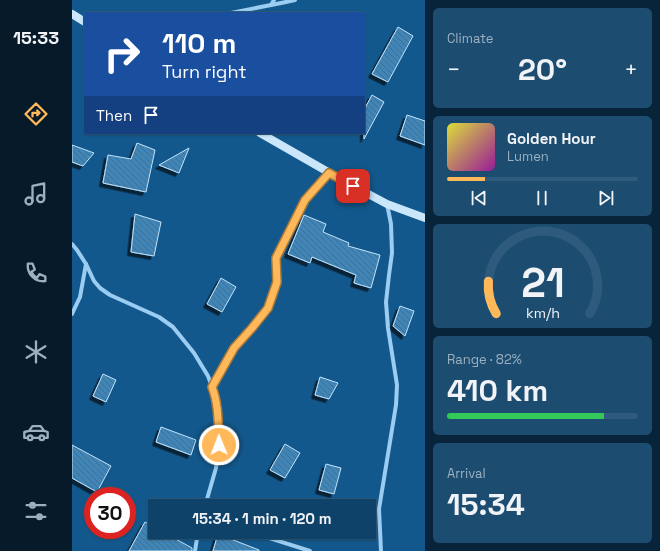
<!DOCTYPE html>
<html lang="en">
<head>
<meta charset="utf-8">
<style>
  :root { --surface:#0e4269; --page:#1c4d71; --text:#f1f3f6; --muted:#9bb0c0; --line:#2e5b7d; --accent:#ffb85a }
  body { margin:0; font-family:"Space Grotesk",sans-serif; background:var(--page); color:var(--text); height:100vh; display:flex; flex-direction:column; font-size:15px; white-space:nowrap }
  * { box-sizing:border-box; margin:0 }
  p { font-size:13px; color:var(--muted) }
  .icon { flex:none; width:22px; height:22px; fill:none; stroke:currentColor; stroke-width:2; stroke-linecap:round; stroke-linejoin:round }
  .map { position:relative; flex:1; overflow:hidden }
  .panel { display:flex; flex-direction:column; gap:8px; padding:8px; background:#08243a; width:235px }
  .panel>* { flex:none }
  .hud { position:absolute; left:12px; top:12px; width:281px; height:122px; border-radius:0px; box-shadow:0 1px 3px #0004,0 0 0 1px var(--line); background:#1a4fa0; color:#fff; overflow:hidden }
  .speed { position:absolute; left:12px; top:487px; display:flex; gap:8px; font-size:20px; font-weight:700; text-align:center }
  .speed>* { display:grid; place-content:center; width:52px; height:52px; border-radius:50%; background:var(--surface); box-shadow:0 1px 3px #0004,0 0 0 1px var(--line); line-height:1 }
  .speed .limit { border:6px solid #d22; background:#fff; color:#111 }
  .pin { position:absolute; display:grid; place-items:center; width:34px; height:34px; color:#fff; margin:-17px; border-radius:8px; box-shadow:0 2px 6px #0006 }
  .me { position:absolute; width:44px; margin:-22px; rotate:359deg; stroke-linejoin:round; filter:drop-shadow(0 0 3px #0008) }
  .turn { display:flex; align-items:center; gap:14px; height:84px; padding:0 12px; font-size:18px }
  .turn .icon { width:52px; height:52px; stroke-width:2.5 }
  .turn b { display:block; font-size:28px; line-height:34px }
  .then { display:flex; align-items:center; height:38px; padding:0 12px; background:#0003; gap:8px; font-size:15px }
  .big { font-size:30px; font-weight:700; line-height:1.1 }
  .panel .card { flex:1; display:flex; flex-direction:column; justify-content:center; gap:6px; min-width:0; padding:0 14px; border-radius:6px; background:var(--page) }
  .panel .dial { align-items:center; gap:0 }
  .dial svg { height:104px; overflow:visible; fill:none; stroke:var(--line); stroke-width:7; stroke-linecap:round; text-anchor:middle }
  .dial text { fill:var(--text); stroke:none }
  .song { display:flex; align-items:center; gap:12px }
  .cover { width:48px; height:48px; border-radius:6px; background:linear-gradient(135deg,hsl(60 70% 55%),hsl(300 70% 35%)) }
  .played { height:4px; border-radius:2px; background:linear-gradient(90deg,var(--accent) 20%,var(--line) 20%) }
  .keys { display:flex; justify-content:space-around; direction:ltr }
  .heat { display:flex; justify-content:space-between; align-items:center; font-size:22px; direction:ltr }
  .charge { height:6px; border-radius:3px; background:linear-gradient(90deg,#34c759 82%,var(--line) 0) }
  .trip { position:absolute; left:76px; top:499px; width:228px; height:40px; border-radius:0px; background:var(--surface); box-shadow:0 1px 3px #0004,0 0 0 1px var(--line); font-weight:700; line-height:40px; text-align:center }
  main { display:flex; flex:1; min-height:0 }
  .menu { display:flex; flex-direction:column; width:72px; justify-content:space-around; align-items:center; background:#061a2a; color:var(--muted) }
  .menu .icon { width:28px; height:28px }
  .menu .on { color:var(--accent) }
  .menu b { font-size:18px; color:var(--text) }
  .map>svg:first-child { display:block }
  .building { fill:url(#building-back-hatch); stroke:#c1e4fc; filter:url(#shadow) }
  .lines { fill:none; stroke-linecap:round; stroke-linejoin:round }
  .street { stroke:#9acdf1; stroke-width:4 }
  .secondary { stroke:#c9e6fb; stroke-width:8 }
  .route-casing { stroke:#a6783a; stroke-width:10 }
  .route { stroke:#ffb85a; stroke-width:7 }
</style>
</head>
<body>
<main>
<nav class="menu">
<b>15:33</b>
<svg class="icon on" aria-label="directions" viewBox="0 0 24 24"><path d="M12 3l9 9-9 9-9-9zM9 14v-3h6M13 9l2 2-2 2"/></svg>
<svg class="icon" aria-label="music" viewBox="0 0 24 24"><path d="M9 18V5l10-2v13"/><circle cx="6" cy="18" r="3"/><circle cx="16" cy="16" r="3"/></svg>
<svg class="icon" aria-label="phone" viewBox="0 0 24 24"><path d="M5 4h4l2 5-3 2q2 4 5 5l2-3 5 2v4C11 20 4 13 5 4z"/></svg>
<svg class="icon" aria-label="climate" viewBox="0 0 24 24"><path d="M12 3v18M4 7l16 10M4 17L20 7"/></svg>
<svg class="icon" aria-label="car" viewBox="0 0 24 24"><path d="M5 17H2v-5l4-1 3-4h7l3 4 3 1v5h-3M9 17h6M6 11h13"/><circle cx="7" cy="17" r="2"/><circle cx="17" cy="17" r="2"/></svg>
<svg class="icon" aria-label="filters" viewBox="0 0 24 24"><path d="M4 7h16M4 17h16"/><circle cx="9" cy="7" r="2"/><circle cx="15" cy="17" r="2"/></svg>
</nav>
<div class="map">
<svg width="353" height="551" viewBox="0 0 353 551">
  <defs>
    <pattern id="building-back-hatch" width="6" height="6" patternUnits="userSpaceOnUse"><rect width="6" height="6" fill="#3f85b7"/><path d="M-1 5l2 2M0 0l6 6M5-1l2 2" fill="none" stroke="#446e8c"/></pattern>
    <filter id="shadow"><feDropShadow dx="-3.5" dy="3.5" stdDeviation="0" flood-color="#0009"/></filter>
  </defs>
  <rect width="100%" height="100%" fill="#13588c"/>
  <g class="building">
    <path d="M326,27L341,36L316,82L300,74Z"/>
    <path d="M300,95L312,102L292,139V110Z"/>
    <path d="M335,115L353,121V145L328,136Z"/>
    <path d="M65,143L83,150L74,192L31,183L36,155L59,159Z"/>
    <path d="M0,145L22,153L11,166L0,162Z"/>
    <path d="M117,148L107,173L87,165Z"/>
    <path d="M63,214L89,222L82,256L59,252Z"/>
    <path d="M232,215L254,224L251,232L277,243L276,246L308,255L299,288L282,283L284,275L240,257L238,263L216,254Z"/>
    <path d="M149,278L164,287L150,312L135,304Z"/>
    <path d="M328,306L342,311L333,336L321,326Z"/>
    <path d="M31,374L44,380L34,402L21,396Z"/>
    <path d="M248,377L266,383L257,399L243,395Z"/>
    <path d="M89,427L124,440L119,455L84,442Z"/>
    <path d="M213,444L228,453L213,478L198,470Z"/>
    <path d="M0,445L39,466L25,492L0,478Z"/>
    <path d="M254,464L269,468L262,494L247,490Z"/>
    <path d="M73,522L83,528V532H91L120,548V551H57Z"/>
    <path d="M146,534L187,550V551H141Z"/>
  </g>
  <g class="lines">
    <g class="street">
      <path d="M199,5L202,0"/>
      <path d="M159,13L214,2L223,0"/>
      <path d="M0,244L5,250L14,264L22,281L28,288L38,295L87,317L101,327L122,353L136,376L144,397L146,418L147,445L144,468L133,506"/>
      <path d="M0,314L8,297L14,264"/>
      <path d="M140,387L162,348L180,328L196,308L205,282L204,258L233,200L257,173"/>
      <path d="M178,532L238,551"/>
      <path d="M123,551L126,532"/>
      <path d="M309,551L307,509L324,405L325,385L316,328L314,302L317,275L320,253L319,224L315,204"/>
    </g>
    <g class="secondary">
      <path d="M0,14L13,22"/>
      <path d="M188,133L270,180L315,204L353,218"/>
    </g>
  </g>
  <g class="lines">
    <defs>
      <path id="route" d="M147,445C146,425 147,405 140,387L162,348L180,328L196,308L205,282L204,258L233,200L257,173L281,186"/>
    </defs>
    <use href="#route" class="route-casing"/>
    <use href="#route" class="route"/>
  </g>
</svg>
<div class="speed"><div class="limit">30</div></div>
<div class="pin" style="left:281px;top:186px;background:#d93025"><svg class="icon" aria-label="arrive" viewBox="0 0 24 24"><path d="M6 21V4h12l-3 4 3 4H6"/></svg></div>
<svg class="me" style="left:147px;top:445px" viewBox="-20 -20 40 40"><circle r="17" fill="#ffb85a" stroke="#fff" stroke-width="3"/><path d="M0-11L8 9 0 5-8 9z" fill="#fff"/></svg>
<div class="trip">15:34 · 1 min · 120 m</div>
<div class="hud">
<div class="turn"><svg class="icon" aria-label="right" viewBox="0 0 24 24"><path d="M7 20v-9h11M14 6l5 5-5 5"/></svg><div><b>110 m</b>Turn right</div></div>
<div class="then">Then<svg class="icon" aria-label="arrive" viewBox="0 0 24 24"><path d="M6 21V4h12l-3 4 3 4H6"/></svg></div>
</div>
</div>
<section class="panel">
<div class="card"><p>Climate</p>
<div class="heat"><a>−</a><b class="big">20°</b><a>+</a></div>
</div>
<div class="card">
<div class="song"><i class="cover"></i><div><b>Golden Hour</b><p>Lumen</p></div></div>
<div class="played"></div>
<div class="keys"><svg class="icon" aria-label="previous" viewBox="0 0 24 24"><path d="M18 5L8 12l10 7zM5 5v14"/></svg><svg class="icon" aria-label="pause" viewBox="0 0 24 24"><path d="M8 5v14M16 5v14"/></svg><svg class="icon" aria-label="next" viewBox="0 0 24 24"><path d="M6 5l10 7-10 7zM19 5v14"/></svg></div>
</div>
<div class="card dial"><svg viewBox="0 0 100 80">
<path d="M14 69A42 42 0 1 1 86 69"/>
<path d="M14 69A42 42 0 0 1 8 44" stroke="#ffb85a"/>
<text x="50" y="56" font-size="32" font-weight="700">21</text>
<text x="50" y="72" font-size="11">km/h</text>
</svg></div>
<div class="card"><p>Range · 82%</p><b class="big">410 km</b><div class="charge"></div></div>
<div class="card"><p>Arrival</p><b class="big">15:34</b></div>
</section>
</main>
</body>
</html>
